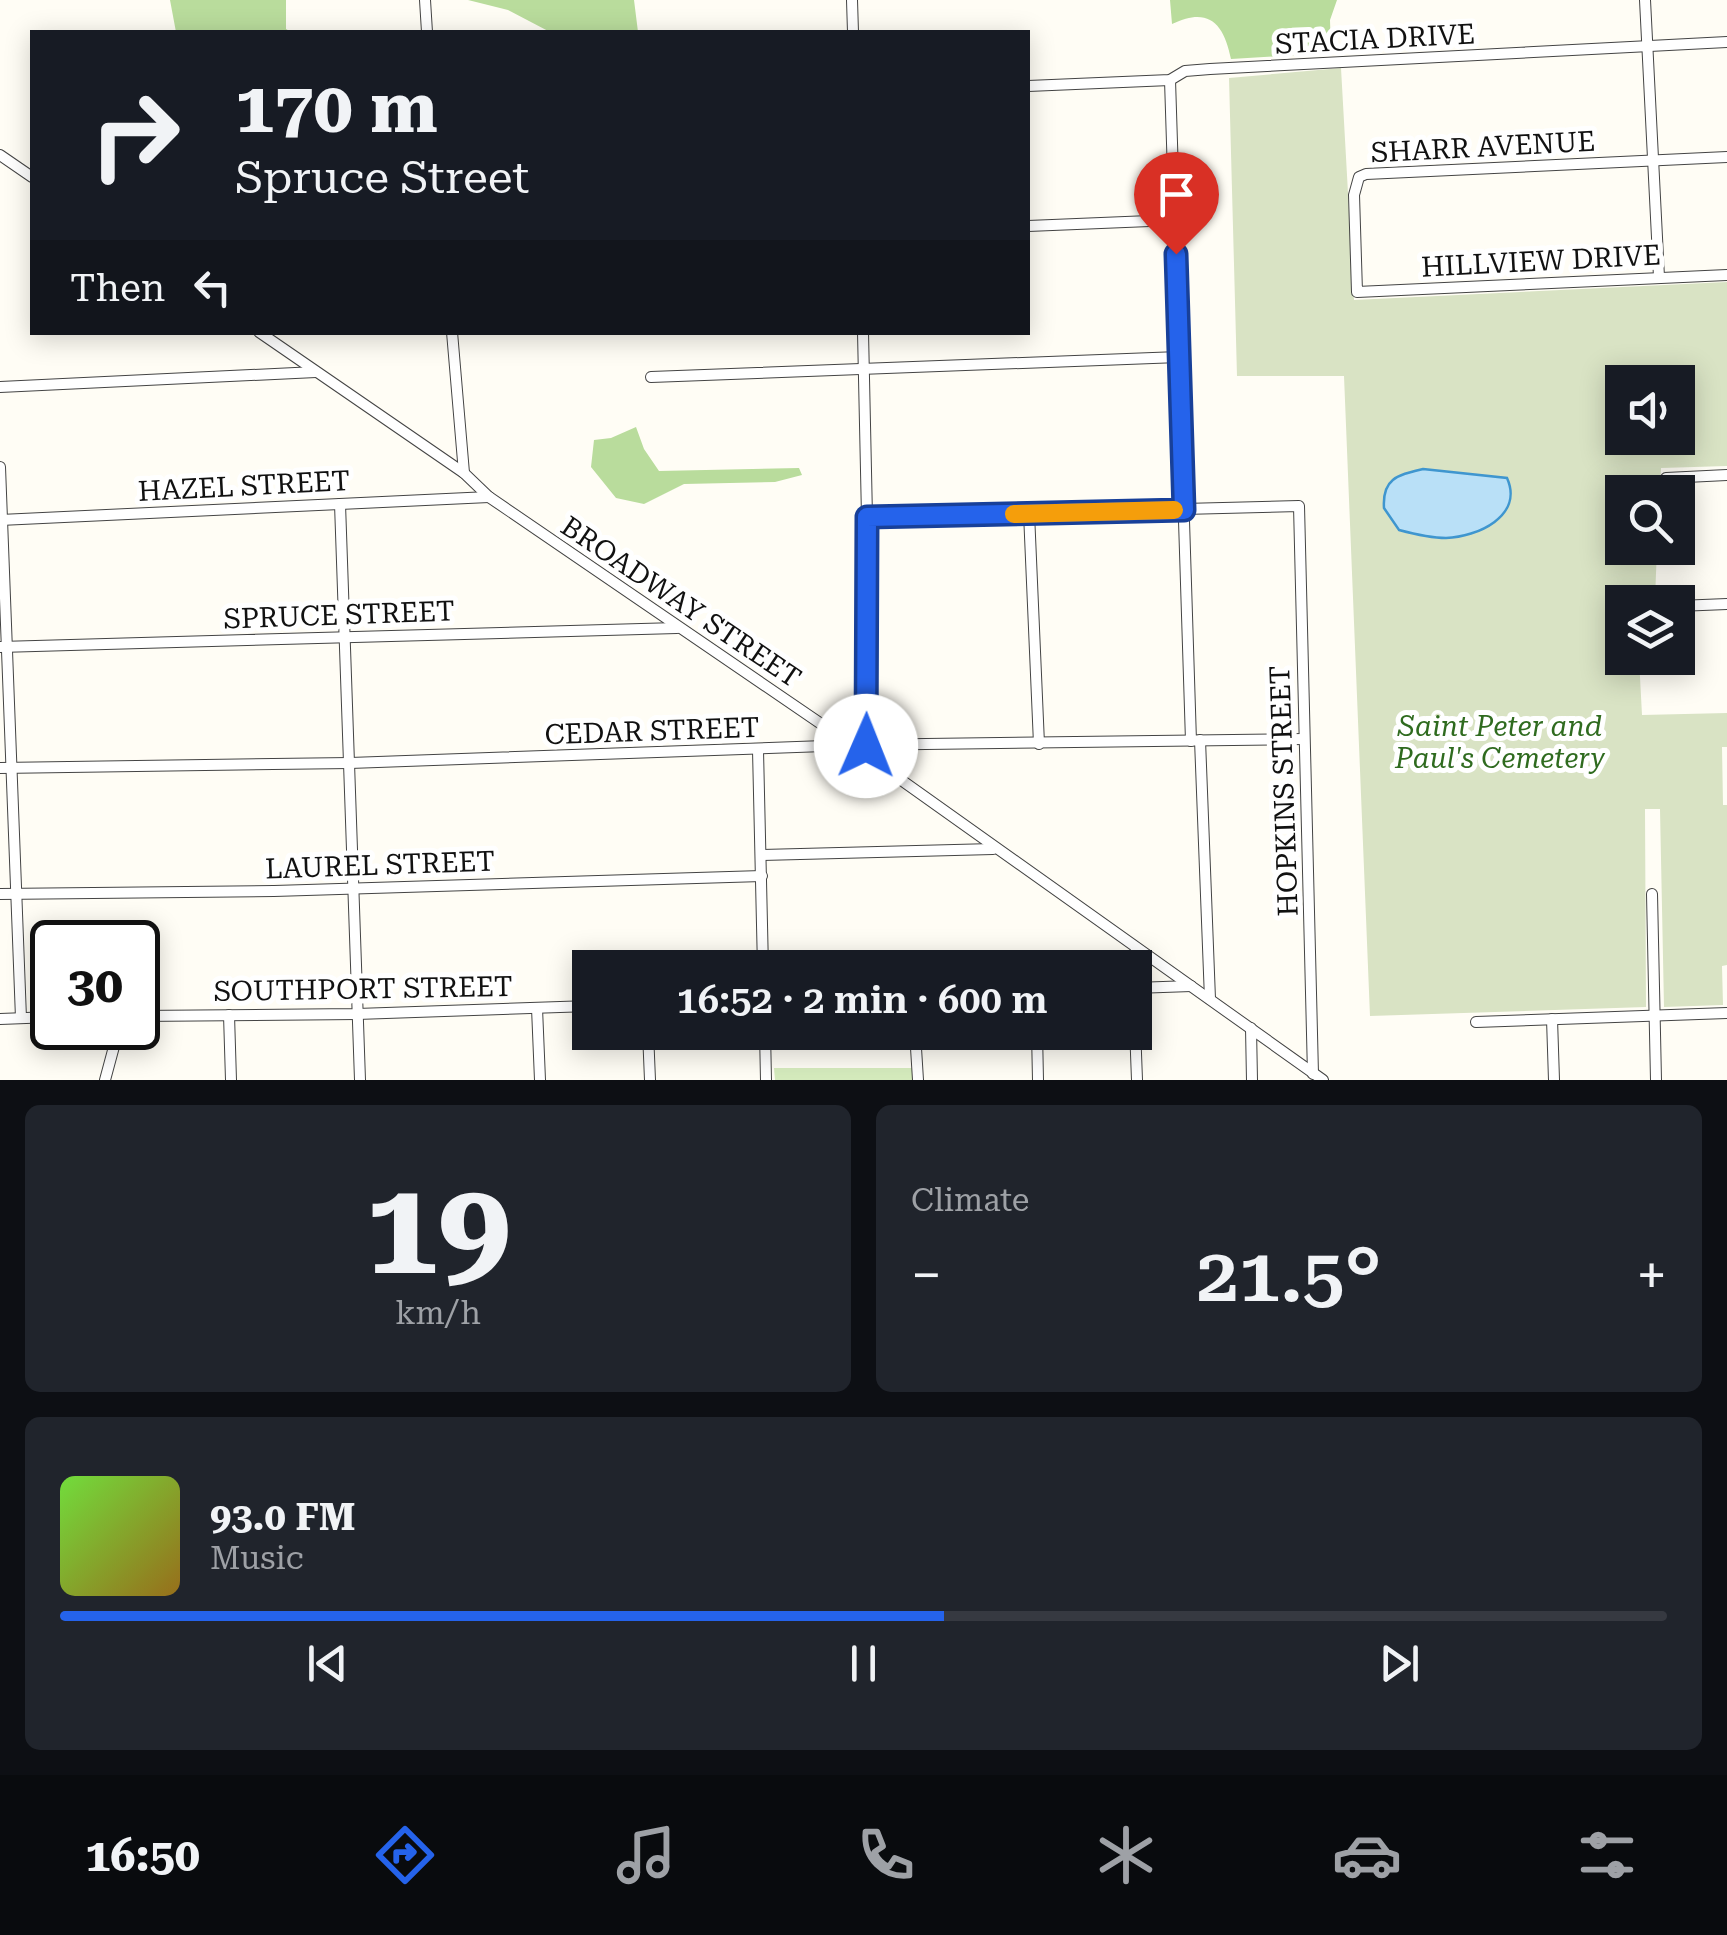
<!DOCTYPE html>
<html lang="en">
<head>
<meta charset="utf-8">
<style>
  :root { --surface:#171b24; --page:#20242c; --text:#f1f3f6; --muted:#9ea1a6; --line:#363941; --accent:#2563eb }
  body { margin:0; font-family:"Roboto Serif",serif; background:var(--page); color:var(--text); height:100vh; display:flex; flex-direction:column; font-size:38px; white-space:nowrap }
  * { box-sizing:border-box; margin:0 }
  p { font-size:32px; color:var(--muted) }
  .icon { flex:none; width:55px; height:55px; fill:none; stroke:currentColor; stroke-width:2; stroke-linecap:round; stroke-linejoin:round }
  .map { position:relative; height:1080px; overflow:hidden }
  .sheet { display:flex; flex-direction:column; gap:25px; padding:25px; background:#0d0f14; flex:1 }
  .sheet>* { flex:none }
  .hud { position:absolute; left:30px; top:30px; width:1000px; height:305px; border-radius:0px; box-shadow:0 5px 25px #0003; background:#171b24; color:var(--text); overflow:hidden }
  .buttons { position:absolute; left:1605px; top:365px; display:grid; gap:20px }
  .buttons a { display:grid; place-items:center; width:90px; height:90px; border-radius:0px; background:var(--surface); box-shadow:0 5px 25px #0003; font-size:50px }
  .speed { position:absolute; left:30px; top:920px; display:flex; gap:20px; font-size:50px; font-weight:700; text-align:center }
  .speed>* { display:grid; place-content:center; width:130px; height:130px; border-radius:50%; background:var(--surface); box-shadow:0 5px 25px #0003; line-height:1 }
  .speed .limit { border:5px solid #111; border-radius:15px; background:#fff; color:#111 }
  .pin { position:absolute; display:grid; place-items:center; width:85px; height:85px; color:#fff; margin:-102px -42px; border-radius:50% 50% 50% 0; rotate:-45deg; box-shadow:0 0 10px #0007 }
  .pin .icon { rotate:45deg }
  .me { position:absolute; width:110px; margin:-55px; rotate:1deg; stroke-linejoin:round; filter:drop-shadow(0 0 8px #0008) }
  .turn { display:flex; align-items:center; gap:35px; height:210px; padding:0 40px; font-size:45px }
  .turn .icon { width:130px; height:130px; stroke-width:2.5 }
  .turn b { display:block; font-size:70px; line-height:85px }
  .then { display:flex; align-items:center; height:95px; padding:0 40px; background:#0003; gap:20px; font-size:38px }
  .big { font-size:75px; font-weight:600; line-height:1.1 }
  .sheet .card { flex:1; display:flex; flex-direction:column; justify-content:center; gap:15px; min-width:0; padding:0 35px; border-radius:15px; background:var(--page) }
  .sheet .dial { align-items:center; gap:0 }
  .dial b { font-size:130px; line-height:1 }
  .song { display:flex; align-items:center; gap:30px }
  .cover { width:120px; height:120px; border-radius:15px; background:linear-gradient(135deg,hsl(100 70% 55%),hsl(40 70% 35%)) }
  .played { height:10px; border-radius:5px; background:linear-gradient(90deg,var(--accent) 55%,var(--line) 55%) }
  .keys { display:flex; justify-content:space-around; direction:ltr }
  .heat { display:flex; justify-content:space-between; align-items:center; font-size:55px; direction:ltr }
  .sheet .tiles { flex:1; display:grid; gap:25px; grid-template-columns:1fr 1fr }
  .card:last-child { grid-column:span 2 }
  .trip { position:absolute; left:572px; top:950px; width:580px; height:100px; border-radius:0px; background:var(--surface); box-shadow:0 5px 25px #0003; font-weight:600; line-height:100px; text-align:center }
  .dock { display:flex; height:160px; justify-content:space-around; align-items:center; background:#090b0e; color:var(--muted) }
  .dock .icon { width:70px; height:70px }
  .dock .active { color:var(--accent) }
  .dock b { font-size:45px; color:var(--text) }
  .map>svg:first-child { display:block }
  .green { fill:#d5ebbd }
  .forest { fill:#b9dc9c }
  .cemetery { fill:#d9e3c4; fill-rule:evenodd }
  .water { fill:#b9e0f7; stroke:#3f96cf; stroke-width:2.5 }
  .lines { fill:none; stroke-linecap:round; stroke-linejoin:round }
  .minor-casing { stroke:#444; stroke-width:12 }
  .minor { stroke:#fff; stroke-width:10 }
  .route-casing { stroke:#184099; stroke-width:25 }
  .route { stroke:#2563eb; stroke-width:18 }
  .slow { stroke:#f59e0b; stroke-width:18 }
  .labels { text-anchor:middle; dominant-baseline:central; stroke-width:10; stroke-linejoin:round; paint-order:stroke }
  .street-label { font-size:28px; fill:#111; stroke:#fff }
  .park-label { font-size:28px; font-style:italic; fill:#2f6b1f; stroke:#fff }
</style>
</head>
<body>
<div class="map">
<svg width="1727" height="1080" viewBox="0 0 1727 1080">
  <rect width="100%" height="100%" fill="#fffdf5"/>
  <path class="green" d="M774,1068H912V1080H775Z"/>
  <g class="forest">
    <path d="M170,0H286V29L291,32H176Z"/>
    <path d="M468,0H634L638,32H550L508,10Z"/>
    <path d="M1170,0H1337L1330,20L1331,53L1231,59C1224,24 1209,6 1172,24Z"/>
    <path d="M636,427L644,449L659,471L799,468L802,475L775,482L684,484L644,504L616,498L591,467L594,440L611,438Z"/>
  </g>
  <path class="cemetery" d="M1341,68L1354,300L1727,282V466L1661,468L1660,492H1622V548H1657L1655,599L1622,602V658H1639L1642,715L1727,713V747H1722L1723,805H1727V965L1722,966L1723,1005L1664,1007L1660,809H1645L1646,1007L1370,1016L1344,376H1237L1229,78ZM1622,382H1678V438H1622Z"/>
  <path class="water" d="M1423,469L1507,478C1524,516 1477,537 1446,538C1430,538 1414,534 1399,530L1384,508C1382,478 1398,475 1423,469Z"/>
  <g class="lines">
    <defs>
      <g id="minor">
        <path d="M425,0L427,32"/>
        <path d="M852,0L853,32"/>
        <path d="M1645,0L1659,277"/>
        <path d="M1170,80L1191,741"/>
        <path d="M1028,86L1170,80L1185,71L1210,69L1727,42"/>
        <path d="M0,155L32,177"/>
        <path d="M1727,157L1366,174L1359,177L1354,195L1357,292L1727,275"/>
        <path d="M1028,226L1174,220"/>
        <path d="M259,332L464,473L489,497L852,745L1323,1080"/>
        <path d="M452,332L464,473"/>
        <path d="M863,332L867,517V746"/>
        <path d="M651,377L1179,357"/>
        <path d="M0,387L316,372"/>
        <path d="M0,467L21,1018"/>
        <path d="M1666,478L1727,475"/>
        <path d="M340,504L360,1080"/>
        <path d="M1029,513L1039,744"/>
        <path d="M867,517L1299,506L1313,1074"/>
        <path d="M0,520L489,497"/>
        <path d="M1678,606L1727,604"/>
        <path d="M0,647L677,628"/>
        <path d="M1200,740L1210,999"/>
        <path d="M758,750L763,968"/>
        <path d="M0,768L350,763L852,745L1304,739"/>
        <path d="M761,855L993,849"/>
        <path d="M0,894L274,891L762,876"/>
        <path d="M1652,894L1656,1080"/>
        <path d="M1135,968L1136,948"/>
        <path d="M1135,988L1191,986"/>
        <path d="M537,1008L540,1080"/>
        <path d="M229,1015L231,1080"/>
        <path d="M138,1016L357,1014L590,1006"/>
        <path d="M0,1019L52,1017"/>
        <path d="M1552,1019L1554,1080"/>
        <path d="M1476,1022L1727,1013"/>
        <path d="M1135,1027L1137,1080"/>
        <path d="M1251,1028L1252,1080"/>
        <path d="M648,1032L650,1080"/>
        <path d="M765,1032L766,1080"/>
        <path d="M915,1032L918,1080"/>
        <path d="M1037,1032L1038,1080"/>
        <path d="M105,1080L119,1028"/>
      </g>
    </defs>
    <use href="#minor" class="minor-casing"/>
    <use href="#minor" class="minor"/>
  </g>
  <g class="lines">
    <defs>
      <path id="route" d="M866,746L867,517L1184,510L1176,254"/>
    </defs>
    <use href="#route" class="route-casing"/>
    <use href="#route" class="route"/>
    <path class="slow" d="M1014,514L1174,510"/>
  </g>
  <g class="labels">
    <g class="street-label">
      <text transform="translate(1375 39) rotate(-3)">STACIA DRIVE</text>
      <text transform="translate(1483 147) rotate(-3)">SHARR AVENUE</text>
      <text transform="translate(1541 261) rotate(-3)">HILLVIEW DRIVE</text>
      <text transform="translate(244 486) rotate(-3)">HAZEL STREET</text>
      <text transform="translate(681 602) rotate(34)">BROADWAY STREET</text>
      <text transform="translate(339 615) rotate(-2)">SPRUCE STREET</text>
      <text transform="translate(652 731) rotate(-2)">CEDAR STREET</text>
      <text transform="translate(1284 791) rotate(-92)">HOPKINS STREET</text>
      <text transform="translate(380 865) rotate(-2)">LAUREL STREET</text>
      <text transform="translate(363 989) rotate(-1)">SOUTHPORT STREET</text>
    </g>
    <g class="park-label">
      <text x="1500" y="726">Saint Peter and<tspan x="1500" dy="32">Paul's Cemetery</tspan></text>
    </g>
  </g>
</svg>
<div class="buttons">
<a><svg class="icon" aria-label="sound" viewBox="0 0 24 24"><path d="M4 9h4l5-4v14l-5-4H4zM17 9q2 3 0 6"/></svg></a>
<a><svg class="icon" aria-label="search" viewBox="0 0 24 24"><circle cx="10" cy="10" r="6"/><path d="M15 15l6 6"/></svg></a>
<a><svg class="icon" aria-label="layers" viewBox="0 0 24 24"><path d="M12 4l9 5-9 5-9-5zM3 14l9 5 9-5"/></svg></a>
</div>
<div class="speed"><div class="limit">30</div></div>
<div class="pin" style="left:1176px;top:254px;background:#d93025"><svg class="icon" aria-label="arrive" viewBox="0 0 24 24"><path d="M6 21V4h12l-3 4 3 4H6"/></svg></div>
<svg class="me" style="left:866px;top:746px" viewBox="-20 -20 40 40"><circle r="19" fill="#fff"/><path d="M0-13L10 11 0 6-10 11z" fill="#2563eb"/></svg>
<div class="trip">16:52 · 2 min · 600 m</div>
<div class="hud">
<div class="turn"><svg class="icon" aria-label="right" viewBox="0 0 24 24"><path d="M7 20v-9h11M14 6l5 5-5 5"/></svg><div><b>170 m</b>Spruce Street</div></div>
<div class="then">Then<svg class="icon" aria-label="left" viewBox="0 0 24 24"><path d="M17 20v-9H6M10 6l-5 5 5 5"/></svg></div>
</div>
</div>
<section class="sheet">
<div class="tiles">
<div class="card dial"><b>19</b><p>km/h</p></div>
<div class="card"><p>Climate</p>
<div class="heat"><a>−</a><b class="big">21.5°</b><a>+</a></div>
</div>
<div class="card">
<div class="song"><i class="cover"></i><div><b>93.0 FM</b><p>Music</p></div></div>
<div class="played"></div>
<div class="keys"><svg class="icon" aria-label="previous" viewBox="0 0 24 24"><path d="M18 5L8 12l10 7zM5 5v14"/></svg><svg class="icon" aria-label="pause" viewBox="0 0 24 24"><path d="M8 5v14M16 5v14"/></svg><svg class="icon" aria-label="next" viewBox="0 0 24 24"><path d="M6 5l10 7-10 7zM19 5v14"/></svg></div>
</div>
</div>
</section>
<nav class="dock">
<b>16:50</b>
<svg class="icon active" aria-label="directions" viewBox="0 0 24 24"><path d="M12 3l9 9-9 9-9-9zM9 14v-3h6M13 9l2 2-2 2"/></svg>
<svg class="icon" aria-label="music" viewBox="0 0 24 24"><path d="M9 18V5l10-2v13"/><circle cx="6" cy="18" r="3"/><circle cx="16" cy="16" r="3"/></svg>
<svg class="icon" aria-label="phone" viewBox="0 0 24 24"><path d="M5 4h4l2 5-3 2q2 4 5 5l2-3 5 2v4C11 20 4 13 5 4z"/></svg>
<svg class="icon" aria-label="climate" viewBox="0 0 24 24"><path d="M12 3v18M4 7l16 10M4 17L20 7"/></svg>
<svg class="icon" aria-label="car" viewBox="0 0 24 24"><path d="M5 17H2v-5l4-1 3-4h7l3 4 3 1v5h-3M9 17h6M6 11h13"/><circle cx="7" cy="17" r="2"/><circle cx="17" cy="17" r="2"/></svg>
<svg class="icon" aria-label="filters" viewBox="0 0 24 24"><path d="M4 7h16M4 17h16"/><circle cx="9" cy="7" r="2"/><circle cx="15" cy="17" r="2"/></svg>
</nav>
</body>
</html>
